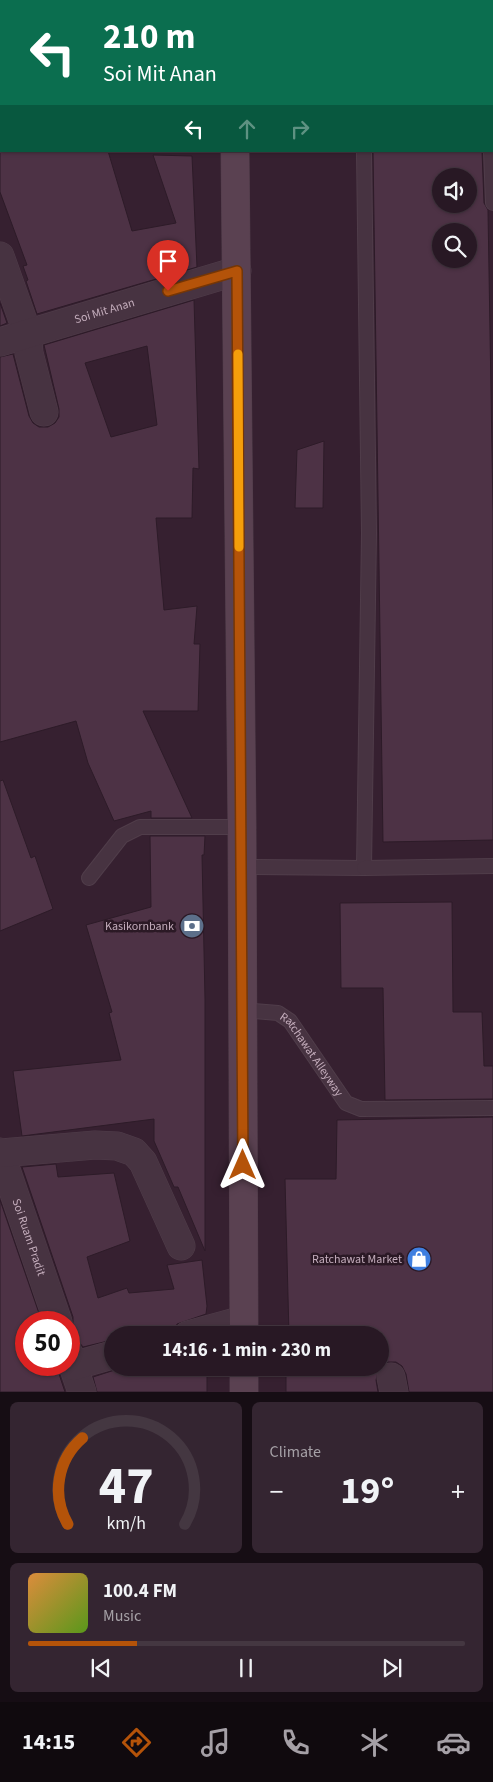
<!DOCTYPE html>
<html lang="en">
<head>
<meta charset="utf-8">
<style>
  :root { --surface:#281824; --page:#342531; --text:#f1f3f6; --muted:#a5a0a6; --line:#443741; --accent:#b45309 }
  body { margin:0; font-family:"Source Sans 3",sans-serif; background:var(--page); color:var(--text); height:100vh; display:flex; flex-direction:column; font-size:19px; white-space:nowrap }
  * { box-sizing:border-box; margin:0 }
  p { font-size:16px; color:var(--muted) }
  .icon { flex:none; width:28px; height:28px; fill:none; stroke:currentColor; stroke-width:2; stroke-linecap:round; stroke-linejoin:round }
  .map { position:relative; height:1392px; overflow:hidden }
  .sheet { display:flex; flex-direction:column; gap:10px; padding:10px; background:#160d14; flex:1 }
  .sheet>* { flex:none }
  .banner { position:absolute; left:0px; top:0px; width:494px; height:152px; box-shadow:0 1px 4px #0004,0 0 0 1px var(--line); background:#0b6e4f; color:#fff; overflow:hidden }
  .controls { position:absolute; left:432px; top:168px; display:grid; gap:10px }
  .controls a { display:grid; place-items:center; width:45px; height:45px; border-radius:50%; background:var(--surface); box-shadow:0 1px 4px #0004,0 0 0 1px var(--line); font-size:25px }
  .speed { position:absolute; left:15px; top:1311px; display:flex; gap:10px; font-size:25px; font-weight:700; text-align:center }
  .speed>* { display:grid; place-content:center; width:65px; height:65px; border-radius:50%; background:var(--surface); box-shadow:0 1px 4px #0004,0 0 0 1px var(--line); line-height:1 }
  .speed .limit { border:8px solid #d22; background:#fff; color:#111 }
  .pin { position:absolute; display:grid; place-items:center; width:42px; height:42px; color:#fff; margin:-51px -21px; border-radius:50% 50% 50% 0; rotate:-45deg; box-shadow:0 0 5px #0007 }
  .pin .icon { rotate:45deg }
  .me { position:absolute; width:55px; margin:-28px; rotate:0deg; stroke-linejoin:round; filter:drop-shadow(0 0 4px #0008) }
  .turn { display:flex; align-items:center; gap:18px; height:105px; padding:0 20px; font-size:22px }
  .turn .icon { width:65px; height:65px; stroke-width:2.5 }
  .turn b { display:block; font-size:35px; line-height:42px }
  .lanes { display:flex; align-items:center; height:48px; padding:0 20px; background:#0003; justify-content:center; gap:25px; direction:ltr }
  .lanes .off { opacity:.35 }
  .big { font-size:38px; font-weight:700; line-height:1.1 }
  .sheet .tile { flex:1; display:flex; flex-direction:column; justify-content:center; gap:8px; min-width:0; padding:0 18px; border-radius:8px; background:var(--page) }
  .sheet .dial { align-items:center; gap:0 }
  .dial svg { height:130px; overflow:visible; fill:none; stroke:var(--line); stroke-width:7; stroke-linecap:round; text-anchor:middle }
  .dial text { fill:var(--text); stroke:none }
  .song { display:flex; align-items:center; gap:15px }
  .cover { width:60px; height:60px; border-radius:8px; background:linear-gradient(135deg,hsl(30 70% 55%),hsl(90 70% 35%)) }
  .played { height:5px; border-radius:2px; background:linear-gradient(90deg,var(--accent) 25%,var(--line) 25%) }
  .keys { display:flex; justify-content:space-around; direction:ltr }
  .heat { display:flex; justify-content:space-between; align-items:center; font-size:28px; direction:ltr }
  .sheet .tiles { flex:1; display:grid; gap:10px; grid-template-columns:1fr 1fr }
  .tile:last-child { grid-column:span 2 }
  .trip { position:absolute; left:104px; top:1326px; width:285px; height:50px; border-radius:25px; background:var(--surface); box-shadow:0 1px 4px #0004,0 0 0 1px var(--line); font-weight:700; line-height:50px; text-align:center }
  .dock { display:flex; height:80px; justify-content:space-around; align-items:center; background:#100a0e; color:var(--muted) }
  .dock .icon { width:35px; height:35px }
  .dock .current { color:var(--accent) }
  .dock b { font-size:22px; color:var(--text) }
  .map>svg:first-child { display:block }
  .building { fill:#4d3245; stroke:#2d1b28; fill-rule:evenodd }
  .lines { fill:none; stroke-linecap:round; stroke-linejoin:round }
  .service-casing { stroke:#503d4a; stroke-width:16 }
  .minor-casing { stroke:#503d4a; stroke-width:29 }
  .secondary-casing { stroke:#503d4a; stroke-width:29 }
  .service { stroke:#473341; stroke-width:14 }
  .minor { stroke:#473341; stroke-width:28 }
  .secondary { stroke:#5a4151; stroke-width:28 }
  .route-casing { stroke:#753606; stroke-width:12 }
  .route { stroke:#b45309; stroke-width:9 }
  .slow { stroke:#f59e0b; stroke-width:9 }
  .labels { text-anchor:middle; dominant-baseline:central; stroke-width:5; stroke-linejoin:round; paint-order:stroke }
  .street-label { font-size:12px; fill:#c4adbc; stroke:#2b1925 }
  .poi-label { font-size:12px; fill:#c4adbc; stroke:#2b1925; text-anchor:end }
</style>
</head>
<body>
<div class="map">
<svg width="493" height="1392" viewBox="0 0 493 1392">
  <rect width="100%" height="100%" fill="#362030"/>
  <g class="building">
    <path d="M0,151H108L132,231L176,223L153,155L192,156L197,267L37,314L26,281L28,280L23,266L27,265L0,192Z"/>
    <path d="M373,151H482L484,203L488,210L493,512V840L383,842ZM441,176H469V204H441ZM441,231H469V259H441Z"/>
    <path d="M194,300L199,469L193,468L192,518H156L164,610L197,606L194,644H200L198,711H143L192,818H151V811L114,821L88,763L76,721L0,742V357L13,354L29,416L33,423L39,427H48L55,423L59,417V409L44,345ZM147,346L157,425L111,437L85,363Z"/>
    <path d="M0,303L7,323L0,326Z"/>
    <path d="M324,441L323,508H295L297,450Z"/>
    <path d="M3,780L31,858L35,856L53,909L0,931V781Z"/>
    <path d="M150,836H205L204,855H202L205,999V1251L178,1187H174L154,1141V1119L22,1136L13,1071L121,1060L109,1013L112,1012L86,925L151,907Z"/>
    <path d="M452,902L453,1012H482L484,1066H493V1099L385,1100L383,988H341L340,903Z"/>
    <path d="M493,1117V1392H409L406,1374L402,1366L396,1362H388L380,1366V1335H289L285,1179H336L337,1120Z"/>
    <path d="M56,1164L58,1177L114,1173L130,1241L87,1257L98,1298L127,1288L129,1293L174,1289L167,1265L202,1260L207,1306L206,1314L177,1324L173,1335H112V1340L83,1347L79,1342L69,1339V1333L73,1325V1317L22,1167Z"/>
    <path d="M0,1200L42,1322H26V1365H56L65,1392H0Z"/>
    <path d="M121,1368H207V1392H97L93,1377Z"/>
    <path d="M286,1368H379L376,1380L378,1392H286Z"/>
  </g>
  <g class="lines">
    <defs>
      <g id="service">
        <path d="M489,1L490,0"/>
        <path d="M491,151L493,203"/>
        <path d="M242,867L364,868L369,533L364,151"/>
        <path d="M364,868L493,866"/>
        <path d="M89,878L122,836L140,827H242"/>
        <path id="s1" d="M243,1010L278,1013L290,1021L346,1103L361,1109L493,1108"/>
      </g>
      <g id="minor">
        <path d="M0,75L1,74"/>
        <path d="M0,256L27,332L29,353L44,412"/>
        <path id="s2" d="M0,342L237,271"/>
        <path id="s3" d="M0,1152L58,1322"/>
        <path d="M0,1153L95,1145L117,1146L134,1152L143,1162L181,1246"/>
        <path d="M188,1335L243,1320"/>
        <path d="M69,1354L82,1392"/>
        <path d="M73,1366L112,1355"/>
        <path d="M391,1377L394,1392"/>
      </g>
      <g id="secondary">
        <path d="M234,0V1"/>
        <path d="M235,151L242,827L244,1335"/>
        <path d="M244,1368V1392"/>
      </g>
    </defs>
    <use href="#service" class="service-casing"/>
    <use href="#minor" class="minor-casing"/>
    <use href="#secondary" class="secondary-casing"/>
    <use href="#service" class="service"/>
    <use href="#minor" class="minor"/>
    <use href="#secondary" class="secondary"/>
  </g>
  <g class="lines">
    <defs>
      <path id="route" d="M168,291L237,271L243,1165"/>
    </defs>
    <use href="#route" class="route-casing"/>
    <use href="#route" class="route"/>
    <path class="slow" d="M238,354L239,547"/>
  </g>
  <defs>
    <symbol id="bank-disc" viewBox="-11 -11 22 22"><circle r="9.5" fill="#5c6f8a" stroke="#2b1925"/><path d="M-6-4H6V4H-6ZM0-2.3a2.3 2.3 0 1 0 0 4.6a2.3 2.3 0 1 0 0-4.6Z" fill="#fff"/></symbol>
    <symbol id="shop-disc" viewBox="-11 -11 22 22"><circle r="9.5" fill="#3f7fe0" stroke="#2b1925"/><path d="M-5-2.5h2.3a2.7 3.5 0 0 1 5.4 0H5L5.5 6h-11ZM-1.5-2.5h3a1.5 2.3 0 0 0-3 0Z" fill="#fff"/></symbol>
  </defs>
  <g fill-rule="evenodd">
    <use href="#bank-disc" x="178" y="912" width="28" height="28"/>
    <use href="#shop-disc" x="405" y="1245" width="28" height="28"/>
  </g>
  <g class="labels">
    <g class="street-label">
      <text stroke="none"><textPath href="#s2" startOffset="109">Soi Mit Anan</textPath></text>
      <text stroke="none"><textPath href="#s1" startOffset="89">Ratchawat Alleyway</textPath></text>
      <text stroke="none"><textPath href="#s3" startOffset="90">Soi Ruam Pradit</textPath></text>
    </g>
    <g class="poi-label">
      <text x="174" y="926">Kasikornbank</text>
      <text x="402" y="1259">Ratchawat Market</text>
    </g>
  </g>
</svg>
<div class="controls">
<a><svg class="icon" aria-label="sound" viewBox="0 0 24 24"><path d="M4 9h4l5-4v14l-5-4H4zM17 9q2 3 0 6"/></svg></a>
<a><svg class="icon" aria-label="search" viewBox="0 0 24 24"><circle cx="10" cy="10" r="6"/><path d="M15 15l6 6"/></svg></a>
</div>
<div class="speed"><div class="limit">50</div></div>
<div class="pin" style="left:168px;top:291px;background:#d93025"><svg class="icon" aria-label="arrive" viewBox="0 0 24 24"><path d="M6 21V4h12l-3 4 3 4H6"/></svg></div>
<svg class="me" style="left:243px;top:1165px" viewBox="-20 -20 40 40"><path d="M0-17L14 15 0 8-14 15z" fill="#b45309" stroke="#fff" stroke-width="4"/></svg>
<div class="trip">14:16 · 1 min · 230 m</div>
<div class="banner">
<div class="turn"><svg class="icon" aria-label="left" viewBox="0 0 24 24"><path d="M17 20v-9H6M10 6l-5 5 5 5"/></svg><div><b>210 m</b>Soi Mit Anan</div></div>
<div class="lanes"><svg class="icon" aria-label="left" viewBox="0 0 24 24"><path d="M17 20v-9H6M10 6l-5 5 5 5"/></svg><svg class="icon off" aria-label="ahead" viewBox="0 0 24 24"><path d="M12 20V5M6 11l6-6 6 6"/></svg><svg class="icon off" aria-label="right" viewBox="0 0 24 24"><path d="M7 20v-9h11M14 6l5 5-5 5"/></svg></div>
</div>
</div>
<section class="sheet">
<div class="tiles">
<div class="tile dial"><svg viewBox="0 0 100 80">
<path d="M14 69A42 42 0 1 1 86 69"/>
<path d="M14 69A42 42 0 0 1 23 16" stroke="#b45309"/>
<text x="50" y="56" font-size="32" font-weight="700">47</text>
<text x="50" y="72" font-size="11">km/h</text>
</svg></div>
<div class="tile"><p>Climate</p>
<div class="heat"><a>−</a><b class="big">19°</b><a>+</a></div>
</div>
<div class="tile">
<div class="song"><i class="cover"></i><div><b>100.4 FM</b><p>Music</p></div></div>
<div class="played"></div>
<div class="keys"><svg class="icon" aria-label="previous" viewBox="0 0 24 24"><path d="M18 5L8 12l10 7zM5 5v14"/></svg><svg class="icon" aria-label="pause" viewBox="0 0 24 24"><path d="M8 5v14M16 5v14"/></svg><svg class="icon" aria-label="next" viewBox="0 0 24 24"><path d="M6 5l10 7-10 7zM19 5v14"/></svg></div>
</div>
</div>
</section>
<nav class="dock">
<b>14:15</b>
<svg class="icon current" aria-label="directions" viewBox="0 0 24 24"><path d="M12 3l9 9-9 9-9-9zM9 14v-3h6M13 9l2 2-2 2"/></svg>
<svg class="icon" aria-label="music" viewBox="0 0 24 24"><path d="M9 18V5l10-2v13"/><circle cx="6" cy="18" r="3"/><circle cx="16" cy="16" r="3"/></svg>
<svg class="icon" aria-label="phone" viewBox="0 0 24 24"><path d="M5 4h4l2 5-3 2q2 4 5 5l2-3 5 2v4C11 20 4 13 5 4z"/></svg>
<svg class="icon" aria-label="climate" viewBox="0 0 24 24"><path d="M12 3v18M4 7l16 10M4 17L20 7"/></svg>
<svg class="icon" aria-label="car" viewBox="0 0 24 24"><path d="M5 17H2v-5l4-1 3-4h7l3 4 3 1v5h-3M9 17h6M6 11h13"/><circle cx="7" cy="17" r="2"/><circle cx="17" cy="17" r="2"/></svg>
</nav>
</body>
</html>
